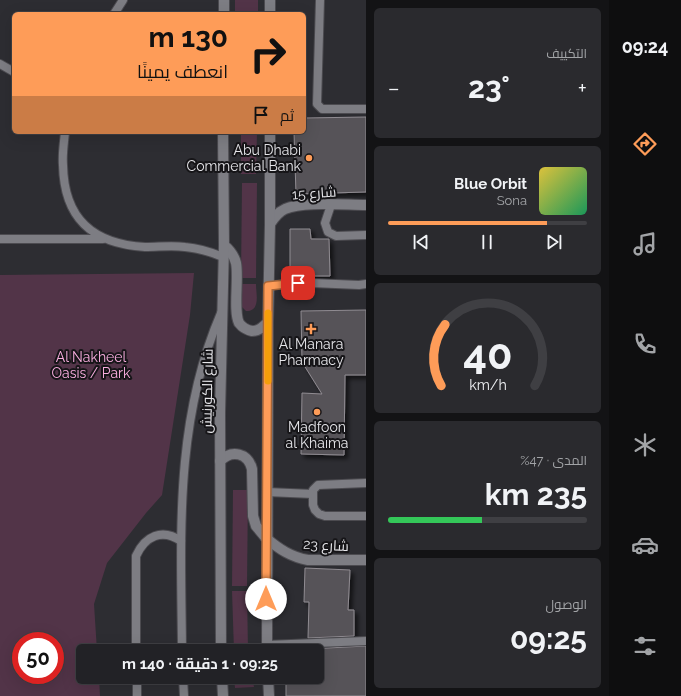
<!DOCTYPE html>
<html lang="ar">
<head>
<meta charset="utf-8">
<style>
  :root { --surface:#222226; --page:#2a2a2e; --text:#f1f3f6; --muted:#a2a4a7; --line:#3f3f43; --accent:#fe9c58 }
  body { margin:0; font-family:Raleway,Cairo,sans-serif; background:var(--page); color:var(--text); direction:rtl; height:100vh; display:flex; flex-direction:column; font-size:15px; white-space:nowrap }
  * { box-sizing:border-box; margin:0 }
  p { font-size:13px; color:var(--muted) }
  .icon { flex:none; width:22px; height:22px; fill:none; stroke:currentColor; stroke-width:2; stroke-linecap:round; stroke-linejoin:round }
  .map { position:relative; flex:1; overflow:hidden; direction:ltr }
  .side { display:flex; flex-direction:column; gap:8px; padding:8px; background:#131315; width:243px }
  .side>* { flex:none }
  .top-card { position:absolute; left:12px; top:12px; width:294px; height:122px; border-radius:6px; box-shadow:0 4px 16px #0002,0 0 0 1px var(--line); direction:rtl; background:#fe9c58; color:#111; overflow:hidden }
  .speed { position:absolute; left:12px; top:632px; display:flex; gap:8px; font-size:20px; font-weight:700; text-align:center }
  .speed>* { display:grid; place-content:center; width:52px; height:52px; border-radius:50%; background:var(--surface); box-shadow:0 4px 16px #0002,0 0 0 1px var(--line); line-height:1 }
  .speed .limit { border:6px solid #d22; background:#fff; color:#111 }
  .pin { position:absolute; display:grid; place-items:center; width:34px; height:34px; color:#fff; margin:-17px; border-radius:8px; box-shadow:0 2px 6px #0006 }
  .me { position:absolute; width:44px; margin:-22px; rotate:0deg; stroke-linejoin:round; filter:drop-shadow(0 0 3px #0008) }
  .turn { display:flex; align-items:center; gap:14px; height:84px; padding:0 12px; font-size:18px }
  .turn .icon { width:52px; height:52px; stroke-width:2.5 }
  .turn b { display:block; font-size:28px; line-height:34px }
  .then { display:flex; align-items:center; height:38px; padding:0 12px; background:#0003; gap:8px; font-size:15px }
  .big { font-size:30px; font-weight:700; line-height:1.1 }
  .side .card { flex:1; display:flex; flex-direction:column; justify-content:center; gap:6px; min-width:0; padding:0 14px; border-radius:6px; background:var(--page) }
  .side .dial { align-items:center; gap:0 }
  .dial svg { height:104px; overflow:visible; fill:none; stroke:var(--line); stroke-width:7; stroke-linecap:round; text-anchor:middle }
  .dial text { fill:var(--text); stroke:none }
  .song { display:flex; align-items:center; gap:12px }
  .cover { width:48px; height:48px; border-radius:6px; background:linear-gradient(135deg,hsl(50 70% 55%),hsl(150 70% 35%)) }
  .played { height:4px; border-radius:2px; background:linear-gradient(90deg,var(--accent) 80%,var(--line) 80%) }
  .keys { display:flex; justify-content:space-around; direction:ltr }
  .heat { display:flex; justify-content:space-between; align-items:center; font-size:22px; direction:ltr }
  .charge { height:6px; border-radius:3px; background:linear-gradient(90deg,#34c759 47%,var(--line) 0) }
  .trip { position:absolute; left:76px; top:644px; width:248px; height:40px; border-radius:6px; background:var(--surface); box-shadow:0 4px 16px #0002,0 0 0 1px var(--line); font-weight:700; line-height:40px; text-align:center; direction:rtl }
  main { display:flex; flex:1; min-height:0 }
  .tab-bar { display:flex; flex-direction:column; width:72px; justify-content:space-around; align-items:center; background:#0e0e0f; color:var(--muted) }
  .tab-bar .icon { width:28px; height:28px }
  .tab-bar .selected { color:var(--accent) }
  .tab-bar b { font-size:18px; color:var(--text) }
  .map>svg:first-child { display:block }
  .green { fill:#523448; fill-rule:evenodd }
  .building { fill:#575358; stroke:#908c92; filter:url(#shadow) }
  .lines { fill:none; stroke-linecap:round; stroke-linejoin:round }
  .lane-casing { stroke:#4c4b50; stroke-width:10 }
  .street-casing { stroke:#4c4b50; stroke-width:12 }
  .secondary-casing { stroke:#4c4b50; stroke-width:12 }
  .lane { stroke:#7d7d83; stroke-width:8 }
  .street { stroke:#7d7d83; stroke-width:10 }
  .secondary { stroke:#7d7d83; stroke-width:10 }
  .route-casing { stroke:#a56539; stroke-width:10 }
  .route { stroke:#fe9c58; stroke-width:7 }
  .slow { stroke:#f59e0b; stroke-width:7 }
  .poi-dot { fill:#fe9c58; stroke:#161518; stroke-width:1.5 }
  .labels { text-anchor:middle; dominant-baseline:central; stroke-width:4; stroke-linejoin:round; paint-order:stroke }
  .poi-label { font-size:14px; fill:#e6e6ea; stroke:#161518 }
  .street-label { font-size:14px; fill:#e6e6ea; stroke:#161518 }
  .park-label { font-size:14px; fill:#faaee0; stroke:#161518 }
</style>
</head>
<body>
<main>
<nav class="tab-bar">
<b>09:24</b>
<svg class="icon selected" aria-label="directions" viewBox="0 0 24 24"><path d="M12 3l9 9-9 9-9-9zM9 14v-3h6M13 9l2 2-2 2"/></svg>
<svg class="icon" aria-label="music" viewBox="0 0 24 24"><path d="M9 18V5l10-2v13"/><circle cx="6" cy="18" r="3"/><circle cx="16" cy="16" r="3"/></svg>
<svg class="icon" aria-label="phone" viewBox="0 0 24 24"><path d="M5 4h4l2 5-3 2q2 4 5 5l2-3 5 2v4C11 20 4 13 5 4z"/></svg>
<svg class="icon" aria-label="climate" viewBox="0 0 24 24"><path d="M12 3v18M4 7l16 10M4 17L20 7"/></svg>
<svg class="icon" aria-label="car" viewBox="0 0 24 24"><path d="M5 17H2v-5l4-1 3-4h7l3 4 3 1v5h-3M9 17h6M6 11h13"/><circle cx="7" cy="17" r="2"/><circle cx="17" cy="17" r="2"/></svg>
<svg class="icon" aria-label="filters" viewBox="0 0 24 24"><path d="M4 7h16M4 17h16"/><circle cx="9" cy="7" r="2"/><circle cx="15" cy="17" r="2"/></svg>
</nav>
<section class="side">
<div class="card"><p>التكييف</p>
<div class="heat"><a>−</a><b class="big">23°</b><a>+</a></div>
</div>
<div class="card">
<div class="song"><i class="cover"></i><div><b>Blue Orbit</b><p>Sona</p></div></div>
<div class="played"></div>
<div class="keys"><svg class="icon" aria-label="previous" viewBox="0 0 24 24"><path d="M18 5L8 12l10 7zM5 5v14"/></svg><svg class="icon" aria-label="pause" viewBox="0 0 24 24"><path d="M8 5v14M16 5v14"/></svg><svg class="icon" aria-label="next" viewBox="0 0 24 24"><path d="M6 5l10 7-10 7zM19 5v14"/></svg></div>
</div>
<div class="card dial"><svg viewBox="0 0 100 80">
<path d="M14 69A42 42 0 1 1 86 69"/>
<path d="M14 69A42 42 0 0 1 17 22" stroke="#fe9c58"/>
<text x="50" y="56" font-size="32" font-weight="700">40</text>
<text x="50" y="72" font-size="11">km/h</text>
</svg></div>
<div class="card"><p>المدى · 47%</p><b class="big">235 km</b><div class="charge"></div></div>
<div class="card"><p>الوصول</p><b class="big">09:25</b></div>
</section>
<div class="map">
<svg width="366" height="696" viewBox="0 0 366 696">
  <defs>
    <filter id="shadow"><feDropShadow dx="3.5" dy="3.5" stdDeviation="2" flood-color="#0009"/></filter>
  </defs>
  <rect width="100%" height="100%" fill="#2d2d32"/>
  <g class="green">
    <rect x="235" y="0" width="23" height="14"/>
    <path d="M241,132H257L256,174H241Z"/>
    <path d="M242,183H257L256,278H241Z"/>
    <path d="M194,273L190,315L162,495L146,513L107,563L94,604L97,651H83V677H99L100,696H0V275ZM21,641H55V675H21Z"/>
    <path d="M241,284H256C256,294 261,311 246,311L242,307Z"/>
    <path d="M233,490H248L247,586H232Z"/>
    <path d="M232,591H247L248,651H234Z"/>
    <path d="M234,677H252L254,687L235,688Z"/>
  </g>
  <g class="building">
    <path d="M366,117V192L296,194L294,132H304V118Z"/>
    <path d="M290,229H310L311,239H329L330,276H290Z"/>
    <path d="M366,310V375H345L344,455L301,454L302,393L322,394L302,362L301,311Z"/>
    <path d="M305,568L350,570L348,610H354V636L308,638L309,602H304Z"/>
    <path d="M366,646V696H286V677H317V651H308V649Z"/>
  </g>
  <g class="lines">
    <defs>
      <g id="lane">
        <path d="M320,0L317,104L322,109H366"/>
        <path d="M114,14L123,0"/>
        <path d="M0,64L14,72"/>
        <path d="M65,132C64,143 62,154 63,165C64,219 93,244 145,247C159,247 172,245 185,247C198,248 211,252 223,257"/>
        <path d="M331,205L325,223L328,232L336,236L366,235"/>
        <path d="M0,239H103"/>
        <path d="M268,286L283,284L312,283L359,285L366,284"/>
        <path d="M366,483L318,485L313,490V505L315,510L319,514L325,516H366"/>
        <path d="M267,492L313,494"/>
        <path d="M266,645L366,641"/>
        <path d="M136,651V556C145,536 162,528 181,541"/>
        <path d="M182,651C181,535 174,422 221,313"/>
        <path d="M137,677V696"/>
        <path d="M183,677L184,696"/>
      </g>
      <g id="street">
        <path d="M270,224C274,218 278,212 285,209C302,201 345,205 366,205"/>
        <path d="M266,538C279,549 291,557 308,560H366"/>
      </g>
      <g id="secondary">
        <path d="M270,0V14"/>
        <path d="M224,14V0"/>
        <path d="M224,245C230,250 234,255 236,263C239,278 233,311 239,323C242,327 247,330 252,331C259,331 263,327 268,322"/>
        <path d="M220,461C232,449 248,453 252,469L253,516L256,526L266,538"/>
        <path d="M221,651L220,413L224,245L223,132"/>
        <path d="M267,651L268,322L270,224V132"/>
        <path d="M222,677L223,696"/>
        <path d="M268,677L269,696"/>
      </g>
    </defs>
    <use href="#lane" class="lane-casing"/>
    <use href="#street" class="street-casing"/>
    <use href="#secondary" class="secondary-casing"/>
    <use href="#lane" class="lane"/>
    <use href="#street" class="street"/>
    <use href="#secondary" class="secondary"/>
  </g>
  <g class="lines">
    <defs>
      <path id="route" d="M266,599L268,286L298,283"/>
    </defs>
    <use href="#route" class="route-casing"/>
    <use href="#route" class="route"/>
    <path class="slow" d="M268,313V381"/>
  </g>
  <g class="poi-dot">
    <circle cx="309" cy="158" r="4"/>
    <path d="M309 323h4v4h4v4h-4v4h-4v-4h-4v-4h4z"/>
    <circle cx="317" cy="412" r="4"/>
  </g>
  <g class="labels">
    <g class="poi-label">
      <text x="301" y="150" text-anchor="end">Abu Dhabi<tspan x="301" dy="16">Commercial Bank</tspan></text>
      <text x="311" y="344">Al Manara<tspan x="311" dy="16">Pharmacy</tspan></text>
      <text x="317" y="427">Madfoon<tspan x="317" dy="16">al Khaima</tspan></text>
    </g>
    <g class="street-label">
      <text transform="translate(314 193) rotate(-4)">شارع 15</text>
      <text transform="translate(207 391) rotate(-89)">شارع الكورنيش</text>
      <text transform="translate(326 545) rotate(3)">شارع 23</text>
    </g>
    <g class="park-label">
      <text x="91" y="357">Al Nakheel<tspan x="91" dy="16">Oasis / Park</tspan></text>
    </g>
  </g>
</svg>
<div class="speed"><div class="limit">50</div></div>
<div class="pin" style="left:298px;top:283px;background:#d93025"><svg class="icon" aria-label="arrive" viewBox="0 0 24 24"><path d="M6 21V4h12l-3 4 3 4H6"/></svg></div>
<svg class="me" style="left:266px;top:599px" viewBox="-20 -20 40 40"><circle r="19" fill="#fff"/><path d="M0-13L10 11 0 6-10 11z" fill="#fe9c58"/></svg>
<div class="trip">09:25 · 1 دقيقة · 140 m</div>
<div class="top-card">
<div class="turn"><svg class="icon" aria-label="right" viewBox="0 0 24 24"><path d="M7 20v-9h11M14 6l5 5-5 5"/></svg><div><b>130 m</b>انعطف يمينًا</div></div>
<div class="then">ثم<svg class="icon" aria-label="arrive" viewBox="0 0 24 24"><path d="M6 21V4h12l-3 4 3 4H6"/></svg></div>
</div>
</div>
</main>
</body>
</html>
